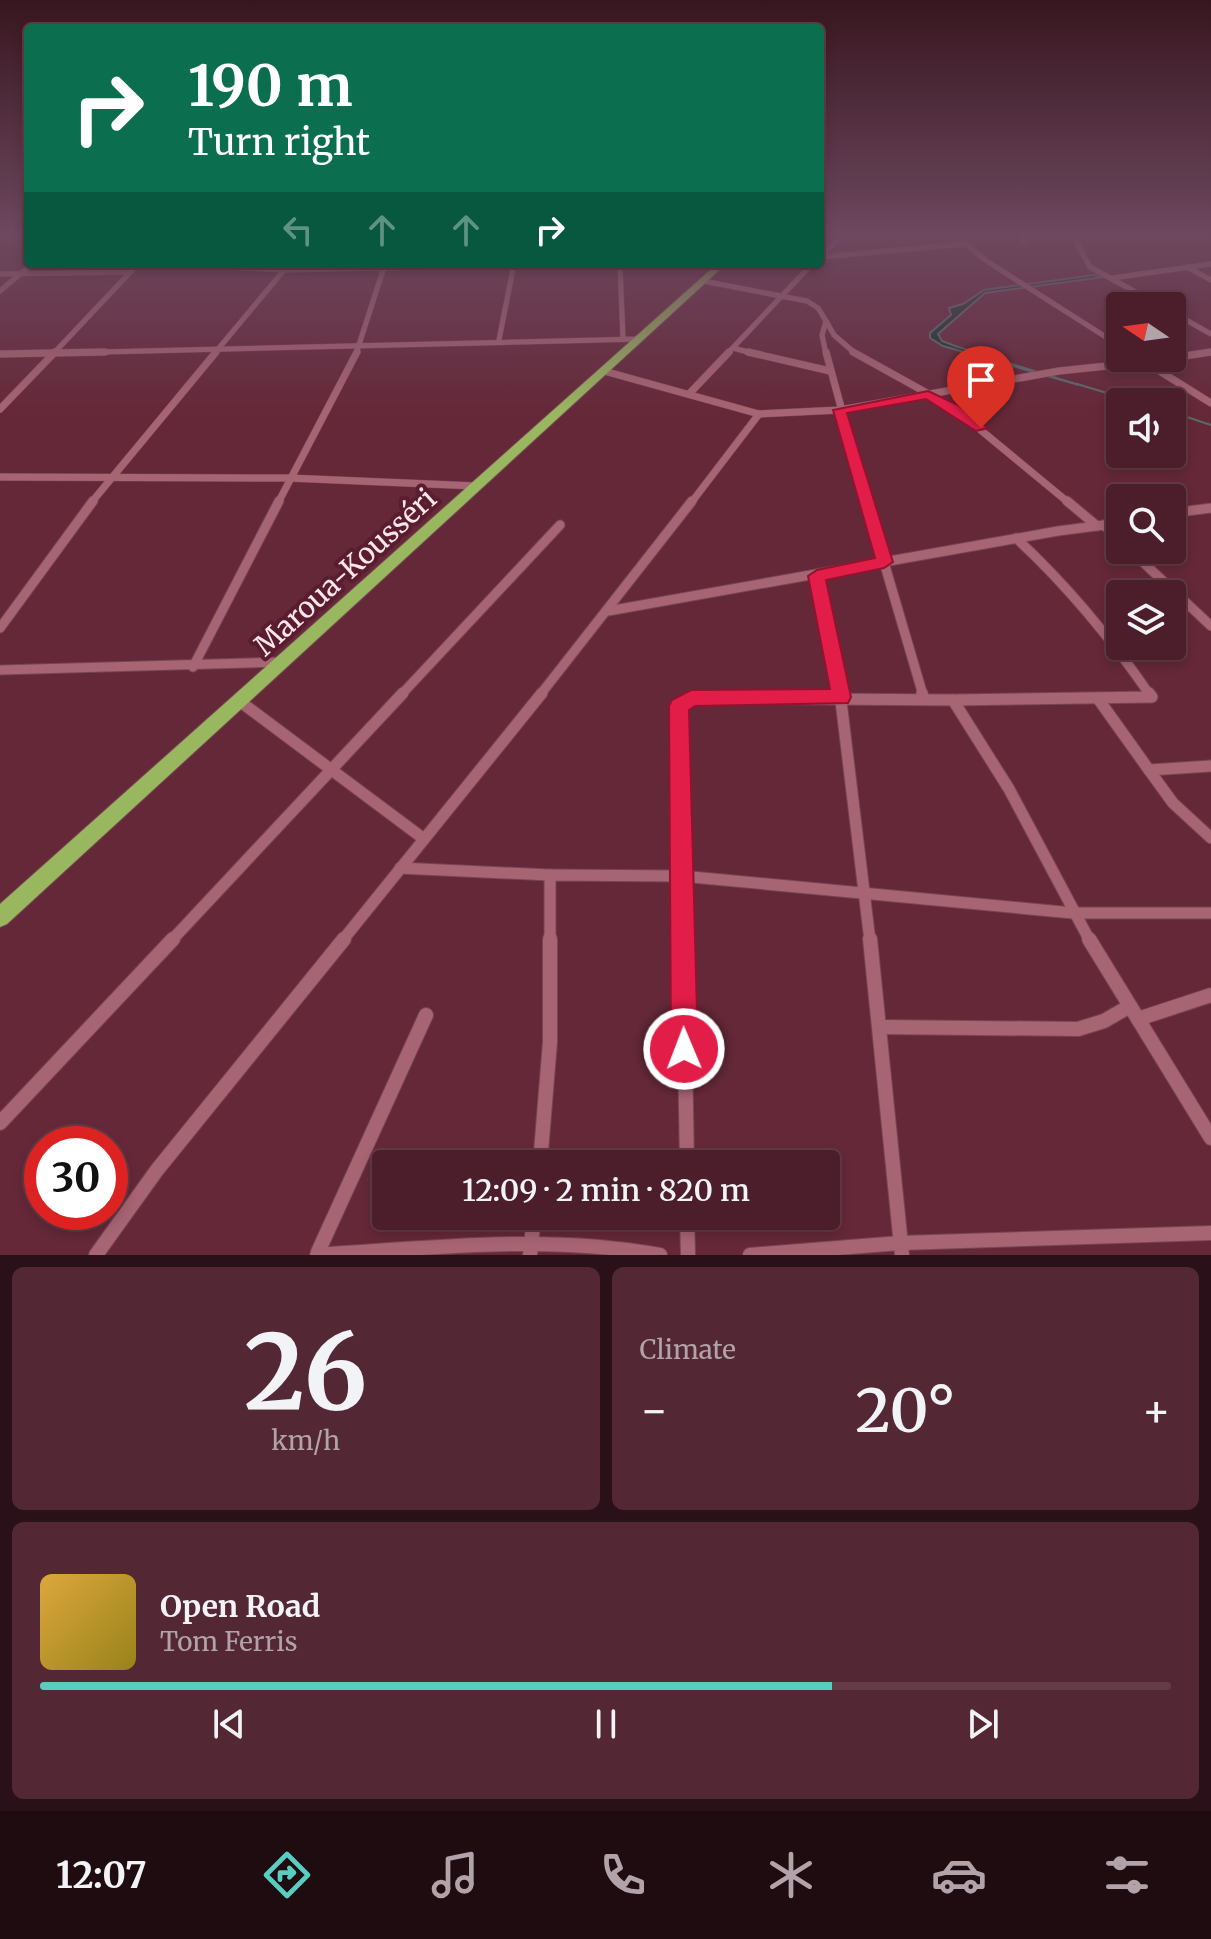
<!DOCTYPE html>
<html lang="en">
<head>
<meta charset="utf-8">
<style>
  :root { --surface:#4c1e2b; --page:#532733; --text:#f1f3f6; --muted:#b2a2a9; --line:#633c47; --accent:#58cec1 }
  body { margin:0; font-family:Merriweather,serif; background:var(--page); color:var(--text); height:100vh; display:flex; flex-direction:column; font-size:30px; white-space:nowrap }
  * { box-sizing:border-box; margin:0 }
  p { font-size:26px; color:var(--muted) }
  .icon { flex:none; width:44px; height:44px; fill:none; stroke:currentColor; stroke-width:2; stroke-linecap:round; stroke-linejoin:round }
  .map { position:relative; height:1255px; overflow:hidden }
  .panel { display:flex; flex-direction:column; gap:12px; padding:12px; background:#2a1018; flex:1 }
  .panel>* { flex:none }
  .hud { position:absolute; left:24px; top:24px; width:800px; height:244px; border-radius:8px; box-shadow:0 4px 12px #0003,0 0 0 2px var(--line); background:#0b6e4f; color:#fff; overflow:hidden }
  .needle { width:52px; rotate:283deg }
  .controls { position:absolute; left:1106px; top:292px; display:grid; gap:16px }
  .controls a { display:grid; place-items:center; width:80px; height:80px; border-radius:8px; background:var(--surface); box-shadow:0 4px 12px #0003,0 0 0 2px var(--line); font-size:40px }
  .speed { position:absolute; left:24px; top:1126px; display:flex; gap:16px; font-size:40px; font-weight:700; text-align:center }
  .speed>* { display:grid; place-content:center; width:104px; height:104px; border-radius:50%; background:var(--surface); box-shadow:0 4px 12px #0003,0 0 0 2px var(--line); line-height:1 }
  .speed .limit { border:12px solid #d22; background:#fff; color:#111 }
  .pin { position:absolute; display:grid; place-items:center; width:68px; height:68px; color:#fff; margin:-82px -34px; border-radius:50% 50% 50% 0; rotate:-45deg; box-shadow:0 0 8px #0007 }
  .pin .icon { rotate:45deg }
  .me { position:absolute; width:88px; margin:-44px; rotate:359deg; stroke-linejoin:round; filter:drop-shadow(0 0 6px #0008) }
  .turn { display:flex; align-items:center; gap:28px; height:168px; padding:0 32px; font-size:36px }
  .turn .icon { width:104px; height:104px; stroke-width:2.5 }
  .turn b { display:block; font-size:56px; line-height:68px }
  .lanes { display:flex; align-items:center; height:76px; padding:0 32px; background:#0003; justify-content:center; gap:40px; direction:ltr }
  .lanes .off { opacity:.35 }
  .big { font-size:60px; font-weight:600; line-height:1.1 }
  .panel .tile { flex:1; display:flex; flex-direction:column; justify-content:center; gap:12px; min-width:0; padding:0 28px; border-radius:12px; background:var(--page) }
  .panel .dial { align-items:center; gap:0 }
  .dial b { font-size:104px; line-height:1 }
  .song { display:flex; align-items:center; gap:24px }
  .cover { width:96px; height:96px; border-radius:12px; background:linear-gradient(135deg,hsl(40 70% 55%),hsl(50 70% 35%)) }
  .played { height:8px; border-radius:4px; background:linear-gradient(90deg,var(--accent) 70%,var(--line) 70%) }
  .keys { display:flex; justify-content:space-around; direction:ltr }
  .heat { display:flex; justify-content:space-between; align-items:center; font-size:44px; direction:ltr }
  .panel .tiles { flex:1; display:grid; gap:12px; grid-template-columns:1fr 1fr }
  .tile:last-child { grid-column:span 2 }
  .trip { position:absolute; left:372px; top:1150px; width:468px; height:80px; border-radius:8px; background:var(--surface); box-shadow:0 4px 12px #0003,0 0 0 2px var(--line); font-weight:600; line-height:80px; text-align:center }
  .menu { display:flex; height:128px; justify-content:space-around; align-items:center; background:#1e0c11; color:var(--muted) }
  .menu .icon { width:56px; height:56px }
  .menu .current { color:var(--accent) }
  .menu b { font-size:36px; color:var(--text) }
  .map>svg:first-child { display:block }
  .water { fill:#153531; stroke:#5b6a69; stroke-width:2 }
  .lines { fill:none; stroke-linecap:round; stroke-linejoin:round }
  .stream { stroke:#5b6a69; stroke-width:2 }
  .minor-far4-casing { stroke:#774555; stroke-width:6 }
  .minor-far3-casing { stroke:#774555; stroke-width:8 }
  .minor-far2-casing { stroke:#774555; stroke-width:11 }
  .minor-far1-casing { stroke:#774555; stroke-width:13 }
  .minor-casing { stroke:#774555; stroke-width:16 }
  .highway-casing { stroke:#774555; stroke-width:2 }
  .minor-far4 { stroke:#a76473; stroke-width:5 }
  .minor-far3 { stroke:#a76473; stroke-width:7 }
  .minor-far2 { stroke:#a76473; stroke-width:9 }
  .minor-far1 { stroke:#a76473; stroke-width:11 }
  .minor { stroke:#a76473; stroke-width:14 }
  .highway { fill:#98b75f; fill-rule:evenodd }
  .route { fill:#e11d48; stroke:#92132f; stroke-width:2 }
  .labels { text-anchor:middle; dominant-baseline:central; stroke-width:8; stroke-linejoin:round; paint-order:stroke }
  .street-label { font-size:28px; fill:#ffe7eb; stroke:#591d2f }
</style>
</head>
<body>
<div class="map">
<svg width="1211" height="1255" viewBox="0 0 1211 1255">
  <rect width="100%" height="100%" fill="#652839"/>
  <path class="water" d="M1094,275L1104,277L985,293L938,334L942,341L955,346L1079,385L943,346L930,338V333L951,315L949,308L963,304L984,290Z"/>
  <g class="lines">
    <g class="stream">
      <path d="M1077,384L1137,402"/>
      <path d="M1172,412L1211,425"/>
    </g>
    <defs>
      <g id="minor-far4">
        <path d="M957,236L985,260L1120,346"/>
        <path d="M1021,236L1024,241"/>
        <path d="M1080,236L1076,242L1090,267L1161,306"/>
        <path d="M820,256L842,236"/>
        <path d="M820,257L965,244"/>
        <path d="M171,264L284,270L591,264"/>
        <path d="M620,264L623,339"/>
        <path d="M1187,267L1211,280"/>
        <path d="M0,274L131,272"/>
        <path d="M1112,278L1211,264"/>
        <path d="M703,281L807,301L818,308L826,321L822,335L826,354"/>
        <path d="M0,291L32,264"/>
        <path d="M1172,312L1211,334"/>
        <path d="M826,321L834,335L856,354"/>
        <path d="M499,340L514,264"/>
        <path d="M733,348L756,354"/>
        <path d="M20,354L639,339"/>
        <path d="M53,354L138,264"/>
        <path d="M214,354L289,264"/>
        <path d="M356,354L385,264"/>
        <path d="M727,354L812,264"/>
        <path d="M1201,354L1211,352"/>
      </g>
      <g id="minor-far3">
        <path d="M748,352L830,371"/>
        <path d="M826,352L867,503"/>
        <path d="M853,352L954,408L1069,503"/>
        <path d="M1211,352L1145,362L1211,403"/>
        <path d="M0,354L105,352"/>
        <path d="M604,371L759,414L840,410L1059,371L1145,362"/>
        <path d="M689,394L729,352"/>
        <path d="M0,409L55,352"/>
        <path d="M0,477L289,478L476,486"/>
        <path d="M91,503L216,352"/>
        <path d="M278,503L357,352"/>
        <path d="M691,503L759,414"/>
      </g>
      <g id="minor-far2">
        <path d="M866,501L923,695"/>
        <path d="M1067,501L1097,526"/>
        <path d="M1172,513L1211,508"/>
        <path d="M1104,525L1120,522"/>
        <path d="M1016,538C1068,586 1110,637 1150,695"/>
        <path d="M1130,550L1211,626"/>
        <path d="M817,576L841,695"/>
        <path d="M608,611L1058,531L1104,525L1120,541"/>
        <path d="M0,628L93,501"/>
        <path d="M193,667L279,501"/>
        <path d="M0,670L281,662"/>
        <path d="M401,695L560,525"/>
        <path d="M540,695L692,501"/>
      </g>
      <g id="minor-far1">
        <path d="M840,693L870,941"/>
        <path d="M922,693L924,699"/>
        <path d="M238,700L424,839"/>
        <path d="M953,700L1152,697L1149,693"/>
        <path d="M1099,700L1149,770"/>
        <path d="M1211,766L1149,770L1173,803L1211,838"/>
        <path d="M400,868L550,875"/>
        <path d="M171,941L403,693"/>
        <path d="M342,941L542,693"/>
        <path d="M550,941V875L681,876L1073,913H1211"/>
        <path d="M683,941L679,706L691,698L953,700L1009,789L1090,941"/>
      </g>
      <g id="minor">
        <path d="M683,939L687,1164"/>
        <path d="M870,939L902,1255"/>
        <path d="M1089,939L1211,1138"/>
        <path d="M1138,1019L1211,995"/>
        <path d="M880,1027L1078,1029L1104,1021L1130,1006"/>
        <path d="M0,1123L173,939"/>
        <path d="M540,1164L550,1042V939"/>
        <path d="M687,1216L688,1255"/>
        <path d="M318,1252L426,1015"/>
        <path d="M96,1255L157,1170L344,939"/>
        <path d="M317,1255C432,1248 546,1234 660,1255"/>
        <path d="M530,1255L534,1216"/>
        <path d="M750,1255L900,1243L1211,1233"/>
      </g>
      <path id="highway" d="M717,264H726L7,924L0,927V904Z"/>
    </defs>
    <use href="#minor-far4" class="minor-far4-casing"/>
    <use href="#minor-far3" class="minor-far3-casing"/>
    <use href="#minor-far2" class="minor-far2-casing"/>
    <use href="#minor-far1" class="minor-far1-casing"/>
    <use href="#minor" class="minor-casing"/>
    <use href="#highway" class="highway-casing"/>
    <use href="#minor-far4" class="minor-far4"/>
    <use href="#minor-far3" class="minor-far3"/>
    <use href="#minor-far2" class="minor-far2"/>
    <use href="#minor-far1" class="minor-far1"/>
    <use href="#minor" class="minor"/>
    <use href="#highway" class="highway"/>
  </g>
  <linearGradient id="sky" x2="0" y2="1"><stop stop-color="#38161f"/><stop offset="0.57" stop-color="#6d485f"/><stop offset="1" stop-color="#6d485f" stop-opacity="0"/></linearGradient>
  <rect width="1211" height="412" fill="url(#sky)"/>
  <path class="route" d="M928,391L958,405L988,428L976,431L926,399L847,413L893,562L884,568L826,580L851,697L848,703L695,706L689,710L698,1049L694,1058L684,1062L675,1058L671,1049L669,706L672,700L691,690L830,689L808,576L817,570L875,558L833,410Z"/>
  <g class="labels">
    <g class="street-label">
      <text transform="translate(345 572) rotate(-42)">Maroua-Kousséri</text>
    </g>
  </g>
</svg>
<div class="controls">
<a><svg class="needle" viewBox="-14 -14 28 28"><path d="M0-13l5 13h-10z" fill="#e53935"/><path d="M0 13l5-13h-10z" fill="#b2a2a9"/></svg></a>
<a><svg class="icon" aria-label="sound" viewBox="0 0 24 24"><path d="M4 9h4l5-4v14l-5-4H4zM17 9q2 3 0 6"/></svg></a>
<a><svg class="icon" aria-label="search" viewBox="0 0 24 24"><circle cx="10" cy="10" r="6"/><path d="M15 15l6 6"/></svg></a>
<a><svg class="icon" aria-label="layers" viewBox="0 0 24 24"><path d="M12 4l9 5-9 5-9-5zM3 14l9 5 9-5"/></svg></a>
</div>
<div class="speed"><div class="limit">30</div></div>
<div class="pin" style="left:981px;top:428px;background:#d93025"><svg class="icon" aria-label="arrive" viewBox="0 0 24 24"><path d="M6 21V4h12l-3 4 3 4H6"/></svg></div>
<svg class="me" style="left:684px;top:1049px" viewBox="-20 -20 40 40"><circle r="17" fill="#e11d48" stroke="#fff" stroke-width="3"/><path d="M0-11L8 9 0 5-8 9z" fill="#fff"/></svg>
<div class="trip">12:09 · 2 min · 820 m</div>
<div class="hud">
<div class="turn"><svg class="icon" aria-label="right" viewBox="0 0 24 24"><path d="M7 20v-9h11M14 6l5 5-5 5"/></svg><div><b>190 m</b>Turn right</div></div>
<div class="lanes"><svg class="icon off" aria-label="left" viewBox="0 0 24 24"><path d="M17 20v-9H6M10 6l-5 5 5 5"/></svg><svg class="icon off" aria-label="ahead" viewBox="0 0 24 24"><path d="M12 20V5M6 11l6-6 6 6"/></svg><svg class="icon off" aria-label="ahead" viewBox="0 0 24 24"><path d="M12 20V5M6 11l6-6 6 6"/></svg><svg class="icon" aria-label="right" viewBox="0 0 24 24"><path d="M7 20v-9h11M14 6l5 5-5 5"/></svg></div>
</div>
</div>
<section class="panel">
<div class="tiles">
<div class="tile dial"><b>26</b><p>km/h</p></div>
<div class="tile"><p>Climate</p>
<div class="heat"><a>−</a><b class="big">20°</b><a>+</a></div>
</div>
<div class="tile">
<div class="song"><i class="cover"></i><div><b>Open Road</b><p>Tom Ferris</p></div></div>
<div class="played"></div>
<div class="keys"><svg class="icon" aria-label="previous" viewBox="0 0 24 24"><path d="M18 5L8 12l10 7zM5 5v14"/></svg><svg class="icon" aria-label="pause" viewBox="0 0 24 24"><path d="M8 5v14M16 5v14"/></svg><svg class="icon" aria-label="next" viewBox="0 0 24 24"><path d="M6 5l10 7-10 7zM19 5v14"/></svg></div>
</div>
</div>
</section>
<nav class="menu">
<b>12:07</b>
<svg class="icon current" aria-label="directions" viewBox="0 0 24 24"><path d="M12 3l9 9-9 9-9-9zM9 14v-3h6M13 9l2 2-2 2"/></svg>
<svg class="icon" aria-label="music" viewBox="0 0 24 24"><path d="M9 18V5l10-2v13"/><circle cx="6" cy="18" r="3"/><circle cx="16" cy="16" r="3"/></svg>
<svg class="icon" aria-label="phone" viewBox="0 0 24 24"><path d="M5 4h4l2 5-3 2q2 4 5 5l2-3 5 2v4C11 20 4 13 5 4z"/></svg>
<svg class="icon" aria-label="climate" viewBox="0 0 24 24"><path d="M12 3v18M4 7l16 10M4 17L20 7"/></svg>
<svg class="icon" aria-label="car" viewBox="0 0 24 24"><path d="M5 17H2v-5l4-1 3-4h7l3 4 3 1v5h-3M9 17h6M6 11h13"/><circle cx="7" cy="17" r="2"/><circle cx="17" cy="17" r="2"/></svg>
<svg class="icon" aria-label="filters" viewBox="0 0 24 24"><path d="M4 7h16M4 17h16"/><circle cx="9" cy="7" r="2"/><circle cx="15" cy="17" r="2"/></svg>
</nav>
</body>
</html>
